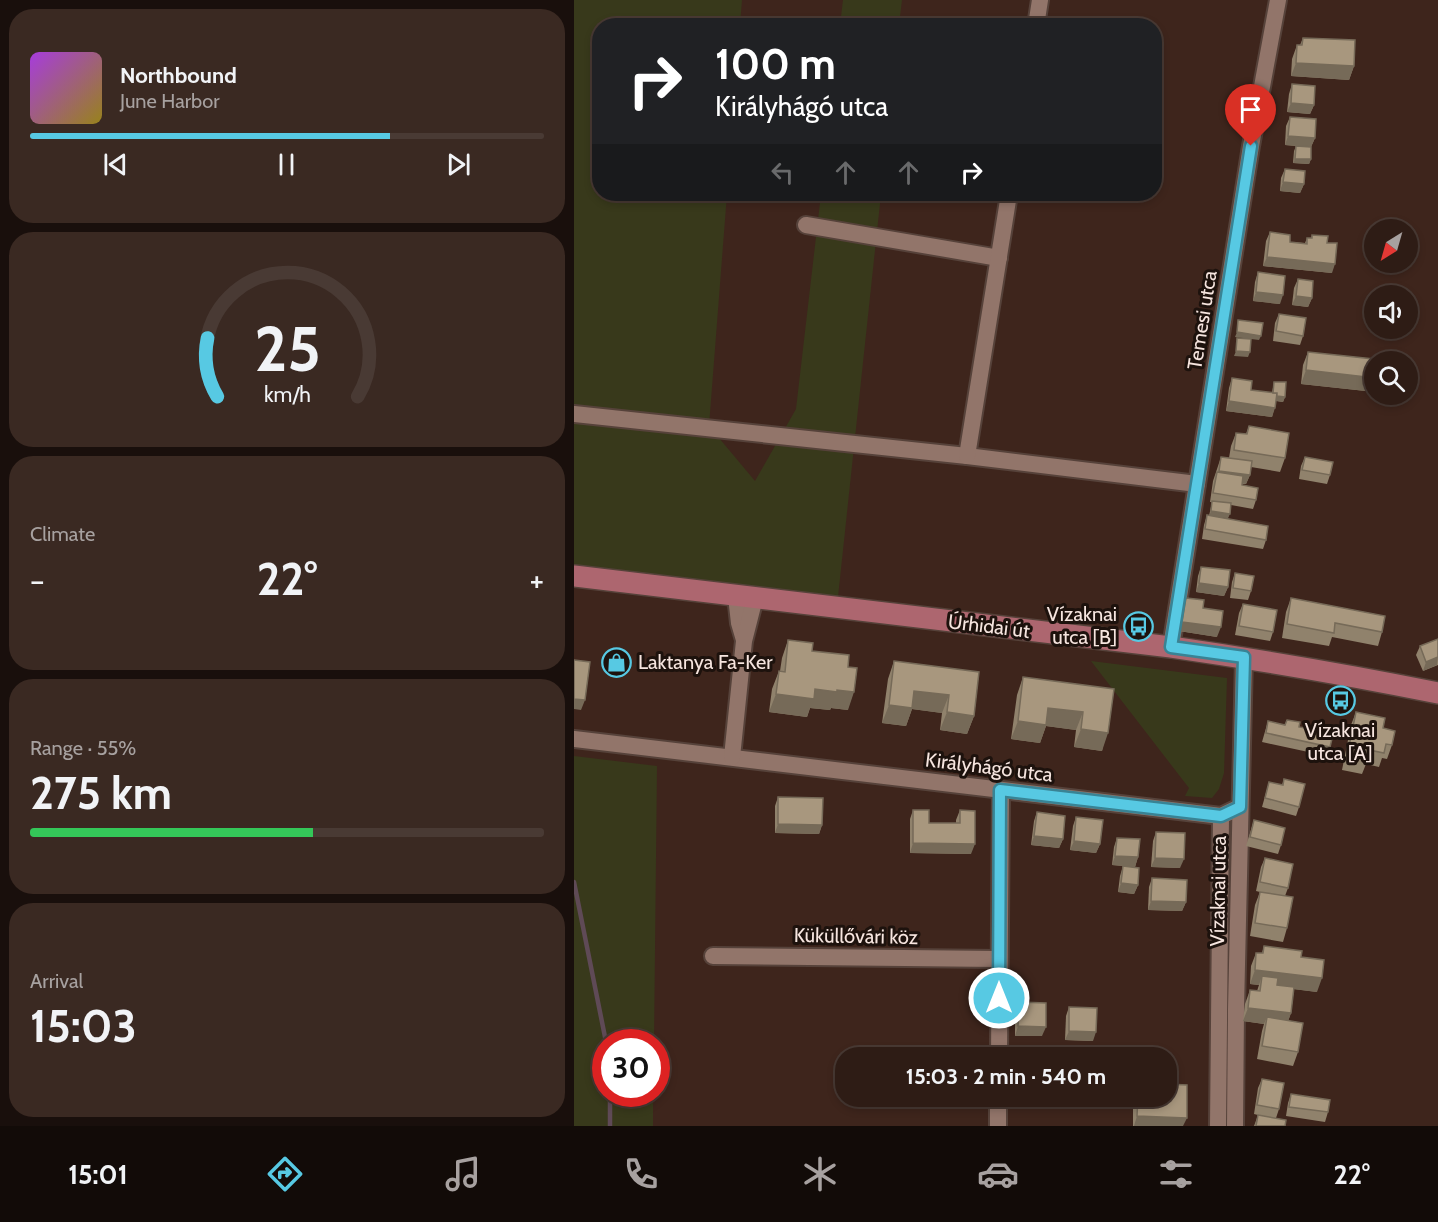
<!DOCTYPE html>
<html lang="en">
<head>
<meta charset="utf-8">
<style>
  :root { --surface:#2e1c15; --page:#3a2922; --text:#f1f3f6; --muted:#a7a1a0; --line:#493a34; --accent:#57c9e3 }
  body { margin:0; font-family:Cabin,sans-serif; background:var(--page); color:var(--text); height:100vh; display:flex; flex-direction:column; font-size:22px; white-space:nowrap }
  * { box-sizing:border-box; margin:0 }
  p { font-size:20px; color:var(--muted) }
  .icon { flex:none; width:33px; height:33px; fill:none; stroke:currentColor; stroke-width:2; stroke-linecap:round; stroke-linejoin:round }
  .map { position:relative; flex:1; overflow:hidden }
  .drawer { display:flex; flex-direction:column; gap:9px; padding:9px; background:#190f0c; width:574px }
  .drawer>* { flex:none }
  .hud { position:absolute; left:18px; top:18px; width:570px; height:183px; border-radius:24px; box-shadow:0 3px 9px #0003,0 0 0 2px var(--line); background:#202124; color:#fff; overflow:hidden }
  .needle { width:39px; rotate:217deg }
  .fabs { position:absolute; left:790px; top:219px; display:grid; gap:12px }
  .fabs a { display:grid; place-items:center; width:54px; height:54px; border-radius:50%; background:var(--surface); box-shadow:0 3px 9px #0003,0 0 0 2px var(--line); font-size:30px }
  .speed { position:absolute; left:18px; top:1029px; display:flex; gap:12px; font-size:30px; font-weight:700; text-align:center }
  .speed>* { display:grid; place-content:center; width:78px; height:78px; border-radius:50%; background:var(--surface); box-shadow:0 3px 9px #0003,0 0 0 2px var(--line); line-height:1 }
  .speed .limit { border:9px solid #d22; background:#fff; color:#111 }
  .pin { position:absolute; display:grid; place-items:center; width:51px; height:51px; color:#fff; margin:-62px -26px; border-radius:50% 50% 50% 0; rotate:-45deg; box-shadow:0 0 6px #0007 }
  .pin .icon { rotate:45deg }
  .me { position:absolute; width:66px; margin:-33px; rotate:0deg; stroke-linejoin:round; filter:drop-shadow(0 0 4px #0008) }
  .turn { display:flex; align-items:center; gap:21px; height:126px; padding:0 24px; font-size:27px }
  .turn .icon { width:78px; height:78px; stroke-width:2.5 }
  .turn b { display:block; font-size:42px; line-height:51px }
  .lanes { display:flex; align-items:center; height:57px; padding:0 24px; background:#0003; justify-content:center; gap:30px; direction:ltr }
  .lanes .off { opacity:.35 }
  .big { font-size:45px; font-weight:700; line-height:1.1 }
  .drawer .widget { flex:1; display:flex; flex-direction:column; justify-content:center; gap:9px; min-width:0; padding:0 21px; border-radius:24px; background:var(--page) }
  .drawer .dial { align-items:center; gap:0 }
  .dial svg { height:156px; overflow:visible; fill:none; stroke:var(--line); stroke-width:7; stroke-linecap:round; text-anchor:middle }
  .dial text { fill:var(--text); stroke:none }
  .song { display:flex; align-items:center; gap:18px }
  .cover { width:72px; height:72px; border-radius:9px; background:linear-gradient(135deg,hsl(280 70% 55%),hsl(50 70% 35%)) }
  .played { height:6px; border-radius:3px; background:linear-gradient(90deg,var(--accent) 70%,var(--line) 70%) }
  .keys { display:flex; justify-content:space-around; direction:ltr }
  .heat { display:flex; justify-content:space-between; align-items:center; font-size:33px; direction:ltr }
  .charge { height:9px; border-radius:4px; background:linear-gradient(90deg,#34c759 55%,var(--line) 0) }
  .trip { position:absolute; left:261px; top:1047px; width:342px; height:60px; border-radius:24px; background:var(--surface); box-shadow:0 3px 9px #0003,0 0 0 2px var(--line); font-weight:700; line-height:60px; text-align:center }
  .menu { display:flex; height:96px; justify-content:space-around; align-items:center; background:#120b08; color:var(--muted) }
  .menu .icon { width:42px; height:42px }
  .menu .active { color:var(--accent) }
  .menu b { font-size:27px; color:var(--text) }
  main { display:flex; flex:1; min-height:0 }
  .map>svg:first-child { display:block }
  .green { fill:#38391b }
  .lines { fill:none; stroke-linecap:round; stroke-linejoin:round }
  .stream { stroke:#5f4a56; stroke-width:4.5 }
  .minor-casing { stroke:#56423a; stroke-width:20 }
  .major-casing { stroke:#56423a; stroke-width:24 }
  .minor { stroke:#92756a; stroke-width:16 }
  .major { stroke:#ad666f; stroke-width:21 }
  .wall { fill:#90826c }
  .shaded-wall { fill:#766a58 }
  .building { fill:#a8977e; stroke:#766a58; stroke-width:1.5 }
  .route-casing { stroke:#398394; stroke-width:15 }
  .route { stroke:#57c9e3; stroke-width:10 }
  .labels { text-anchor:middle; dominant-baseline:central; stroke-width:6; stroke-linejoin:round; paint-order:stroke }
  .street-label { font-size:20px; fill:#f6e5df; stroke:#1d120d }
  .poi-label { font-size:20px; fill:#f6e5df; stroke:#1d120d; text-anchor:end }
</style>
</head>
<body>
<main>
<section class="drawer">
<div class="widget">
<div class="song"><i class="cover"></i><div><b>Northbound</b><p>June Harbor</p></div></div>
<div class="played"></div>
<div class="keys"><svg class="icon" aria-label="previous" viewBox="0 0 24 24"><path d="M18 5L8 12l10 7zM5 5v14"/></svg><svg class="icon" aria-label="pause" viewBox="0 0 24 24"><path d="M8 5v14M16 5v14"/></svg><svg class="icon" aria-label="next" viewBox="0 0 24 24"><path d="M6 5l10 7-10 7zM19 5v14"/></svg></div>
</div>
<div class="widget dial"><svg viewBox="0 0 100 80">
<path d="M14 69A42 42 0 1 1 86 69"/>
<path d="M14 69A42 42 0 0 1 9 39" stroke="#57c9e3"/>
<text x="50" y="56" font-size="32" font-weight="700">25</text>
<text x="50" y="72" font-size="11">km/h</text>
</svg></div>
<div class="widget"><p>Climate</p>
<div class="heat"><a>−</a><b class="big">22°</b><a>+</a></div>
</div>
<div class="widget"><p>Range · 55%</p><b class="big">275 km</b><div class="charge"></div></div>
<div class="widget"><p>Arrival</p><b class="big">15:03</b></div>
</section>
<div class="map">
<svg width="864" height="1126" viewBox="0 0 864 1126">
  <rect width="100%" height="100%" fill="#3e251c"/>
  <g class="green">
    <path d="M0,0H168L166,25L26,26V194H153L135,426L181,481L222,409L247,194H307L264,597L0,565Z"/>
    <path d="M269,0H328L325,25H266Z"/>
    <path d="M517,661L653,678L650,773L645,789L638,798L611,796L615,788Z"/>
    <path d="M0,756L83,766L80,1042H32V1094H79V1126H0Z"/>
  </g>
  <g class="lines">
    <g class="stream">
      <path d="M0,882L32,1042"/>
      <path d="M36,1126V1094"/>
    </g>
    <defs>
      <g id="minor">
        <path d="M462,26L466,0"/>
        <path d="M232,225L425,258"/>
        <path d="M0,414L393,456L623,484"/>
        <path d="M393,456L435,194"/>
        <path d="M162,596L165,623L170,640"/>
        <path d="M597,647L677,146L704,0"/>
        <path d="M0,739L647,816L666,807"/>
        <path d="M158,757L170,641L181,598"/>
        <path d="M139,956L425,959"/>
        <path d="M425,1058L427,790"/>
        <path d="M424,1126V1096"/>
        <path d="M644,1126L647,816"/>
        <path d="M661,1126L662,1009L670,657"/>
      </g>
      <path id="major" d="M0,576L597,647C686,660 775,675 864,693"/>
    </defs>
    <use href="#minor" class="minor-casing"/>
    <use href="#major" class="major-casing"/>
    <use href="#minor" class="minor"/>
    <use href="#major" class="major"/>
  </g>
  <g class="wall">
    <path d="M729,38L780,66L775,80L717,76L718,59L723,45H726Z"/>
    <path d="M718,84L740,105L736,114L713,112L715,94Z"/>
    <path d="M716,117L741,138L737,147V159L735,164L719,163L720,151L722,146L711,145L712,126Z"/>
    <path d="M711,169L730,184L726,193L706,191L707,178Z"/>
    <path d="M696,232L716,242L731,243L733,238H737L738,235L753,243L758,273L689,266L692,241Z"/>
    <path d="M684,272L706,304L679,301L681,282Z"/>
    <path d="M724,279L738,298L734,307L718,305L720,288Z"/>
    <path d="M705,314L729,336L726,345L699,341L701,323Z"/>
    <path d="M734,352L801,362V392L727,384L729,365Z"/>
    <path d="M658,378L677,390L698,393L700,382L711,397L709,402L702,401L698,417L652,411L655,388Z"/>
    <path d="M675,426L711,458L706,472L677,467L676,475L672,484H668V485L682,500L679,509L657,505L654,518L638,516L692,540L689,549L628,539L630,525L633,515L635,516L638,502H636L639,481L647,457L655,458L657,446L662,433L672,434Z"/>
    <path d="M731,457L756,475L753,484L725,479L727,466Z"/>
    <path d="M627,567L654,587L650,596L622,592L624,576Z"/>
    <path d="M661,573L677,591L674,600L656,598L658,582Z"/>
    <path d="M612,598L629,608L643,637L605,631L608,607Z"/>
    <path d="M717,598L808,632L804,646L758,637L755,646L708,638L712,612Z"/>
    <path d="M669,604L699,632L696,641L661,635L665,613Z"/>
    <path d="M864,639V665L849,671L842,655L846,646Z"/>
    <path d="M214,640L274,667V710L257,708L256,710L236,708L233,717L195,712L198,689L205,671H206L208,658Z"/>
    <path d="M320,661L405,672L400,716L393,734L366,730L368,713L338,709L332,726L308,723L314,679Z"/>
    <path d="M449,677L540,689L528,751L500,747L502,730L472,726L466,743L437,739L443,695Z"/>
    <path d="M782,712L809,728L818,745L813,759L808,758L805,767L792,764L788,774L768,770L777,725Z"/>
    <path d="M713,720L737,733L744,734L747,728L756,747L753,756L688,742L694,721L711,725Z"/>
    <path d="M710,779L725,807L722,816L688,807L695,782L708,785Z"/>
    <path d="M204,797L248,825L245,834L201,833V806Z"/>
    <path d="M339,810L355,823H382V820L386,810L397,854L336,853V819Z"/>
    <path d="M463,812L489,839L485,848L457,845L460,821Z"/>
    <path d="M502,817L526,844L522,853L496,850L499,826Z"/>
    <path d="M680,820L707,845L704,854L672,846Z"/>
    <path d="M582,832L606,868L577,867L579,841Z"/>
    <path d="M543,838L564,857L561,867L538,865L540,847Z"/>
    <path d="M691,858L714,888L711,896L713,928L709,942L676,936L681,905L686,892L682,891L687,867Z"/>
    <path d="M549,866L564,885L560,894L544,892L546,876Z"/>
    <path d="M578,878L612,902L608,911L574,910L575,887Z"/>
    <path d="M690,946L727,957L743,992L720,989L717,1013L714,1021L724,1052L719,1066L683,1059L688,1031L690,1024L669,1021L671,1004L676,990L683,991L685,985L676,984L677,966L682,953H688Z"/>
    <path d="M445,1002L468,1036H441V1011Z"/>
    <path d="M495,1007L519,1041L491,1040L492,1016Z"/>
    <path d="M688,1079L705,1109L702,1118L711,1126H680L684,1115L680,1114L684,1088Z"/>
    <path d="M717,1094L754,1112L751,1122L712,1116L714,1103Z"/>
    <path d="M562,1096H592L609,1126H559V1106Z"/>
  </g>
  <g class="shaded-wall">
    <path d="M722,63L780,66L775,80L717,76Z"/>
    <path d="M717,103L740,105L736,114L713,112Z"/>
    <path d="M714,136L741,138L737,147L711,145Z"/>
    <path d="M721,159H737L735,164L719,163Z"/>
    <path d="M709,182L730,184L726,193L706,191Z"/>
    <path d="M693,257L761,264L758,273L689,266Z"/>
    <path d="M682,292L709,295L706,304L679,301Z"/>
    <path d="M722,296L738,298L734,307L718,305Z"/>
    <path d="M663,332L687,336L685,340L661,337Z"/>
    <path d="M662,351L676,352L674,357L660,356Z"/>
    <path d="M732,370L801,378V392L727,384Z"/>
    <path d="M699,396L711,397L709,402L697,400Z"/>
    <path d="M655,401L701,408L698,417L652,411Z"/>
    <path d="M645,471L676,475L672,484L641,480Z"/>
    <path d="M637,511L656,514L654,518L635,516Z"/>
    <path d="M625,583L654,587L650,596L622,592Z"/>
    <path d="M608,622L647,627L643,637L605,631Z"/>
    <path d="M864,657L863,665L849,671L852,662Z"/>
    <path d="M241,689L263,690L280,692L274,710L257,708L256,710L236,708L233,717L195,712L202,694Z"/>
    <path d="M340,691L375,695L368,713L338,709L332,726L308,723L315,705Z"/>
    <path d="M0,699L11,700L7,710L0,709Z"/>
    <path d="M474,708L509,712L502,730L472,726L466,743L437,739L444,721Z"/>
    <path d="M373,712L400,716L393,734L366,730Z"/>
    <path d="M507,729L534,733L528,751L500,747Z"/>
    <path d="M204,824L248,825L245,834L201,833Z"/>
    <path d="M460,836L489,839L485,848L457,845Z"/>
    <path d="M500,841L526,844L522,853L496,850Z"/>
    <path d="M339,843L401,844L397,854L336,853Z"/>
    <path d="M541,856L564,857L561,867L538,865Z"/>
    <path d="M581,858L610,859L606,868L577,867Z"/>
    <path d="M547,883L564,885L560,894L544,892Z"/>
    <path d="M577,901L612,902L608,911L574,910Z"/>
    <path d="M681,970L748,978L743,992L687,985L688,976L685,985L676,984Z"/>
    <path d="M674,1008L717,1013L712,1027L693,1017L690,1024L669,1021Z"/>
    <path d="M444,1026L472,1027L468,1036H441Z"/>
    <path d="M495,1031L522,1032L519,1041L491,1040Z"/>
    <path d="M563,1116L613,1118L609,1126H560Z"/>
  </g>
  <g class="building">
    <path d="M729,38L781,40L780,66L722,63L723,45H728Z"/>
    <path d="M718,84L741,86L740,105L717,103Z"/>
    <path d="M716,117L742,119L741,138L714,136Z"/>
    <path d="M722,146L737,147V159H721Z"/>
    <path d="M711,169L731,171L730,184L709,182Z"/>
    <path d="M696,232L716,235V242L733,244V238H738V235L754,236L753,243H763L761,264L693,257Z"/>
    <path d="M684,272L711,276L709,295L682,292Z"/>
    <path d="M724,279L739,281L738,298L722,296Z"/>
    <path d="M705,314L732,318L729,336L702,331Z"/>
    <path d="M664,320L689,323L687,336L663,332Z"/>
    <path d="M663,338L677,339L676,352L662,351Z"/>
    <path d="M734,352L809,360V362H801V378L732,370Z"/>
    <path d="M658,378L678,381L677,390L703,393L701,408L655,401Z"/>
    <path d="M700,382H712L711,397L703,396V393H699Z"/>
    <path d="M675,426L715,433L711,458L660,450L662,433L673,434Z"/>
    <path d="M647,457L678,461L676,475L645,471Z"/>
    <path d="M731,457L759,462L756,475L728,470Z"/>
    <path d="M643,472L669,476L668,485L684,488L682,500L639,493Z"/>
    <path d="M638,501L657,503L656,514L637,511Z"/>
    <path d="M633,515L694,526L692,540L631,529Z"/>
    <path d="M627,567L656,570L654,587L625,583Z"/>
    <path d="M661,573L680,576L677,591L659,588Z"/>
    <path d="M612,598L630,600L629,608L649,611L647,627L608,622Z"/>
    <path d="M717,598L811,616L808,632L761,623L760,633L713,624Z"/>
    <path d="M669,604L703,610L699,632L665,626Z"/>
    <path d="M864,639V657L852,662L846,646Z"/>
    <path d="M214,640L239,643L238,651L275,655L274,667L283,668L280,692L263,690V692L241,689L240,699L202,694L205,671L211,672Z"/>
    <path d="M0,660L16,662L11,700L0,699Z"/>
    <path d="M320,661L405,672L400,716L373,712L375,695L340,691L338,708L315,705Z"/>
    <path d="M449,677L540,689L534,733L507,729L509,712L474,708L472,725L444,721Z"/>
    <path d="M782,712L811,718L809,728L821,731L818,745L812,744L810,753L795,750L793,760L773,756Z"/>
    <path d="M713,720L726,722L725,727L738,729L737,733L745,734L747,728L760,730L756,747L692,733L694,721L711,725Z"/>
    <path d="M710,779L731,784L725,807L691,798L695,782L709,785Z"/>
    <path d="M204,797L249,798L248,825L204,824Z"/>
    <path d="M339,810H355V823H386V810L401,811V844L339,843Z"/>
    <path d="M463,812L491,816L489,839L460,836Z"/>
    <path d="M502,817L529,820L526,844L500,841Z"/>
    <path d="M680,820L711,828L707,845L676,837Z"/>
    <path d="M582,832L611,833L610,859L581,858Z"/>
    <path d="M543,838L566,839L564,857L541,856Z"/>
    <path d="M691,858L719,864L714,888L686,882Z"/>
    <path d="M549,866L565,868L564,885L547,883Z"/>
    <path d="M578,878L613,880L612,902L577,901Z"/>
    <path d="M686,892L719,897L713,928L681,923Z"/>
    <path d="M690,946L728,951L727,957L750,960L748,978L681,970L682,953H689Z"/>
    <path d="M688,976L704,978L703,985L720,987L717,1013L674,1008L676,990L686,991Z"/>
    <path d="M445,1002L472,1003V1027L444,1026Z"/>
    <path d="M495,1007L523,1008L522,1032L495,1031Z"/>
    <path d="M693,1017L729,1023L724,1052L688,1046Z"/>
    <rect x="494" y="1049" width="27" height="9"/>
    <rect x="454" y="1051" width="28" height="7"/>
    <path d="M688,1079L710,1083L705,1109L683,1105Z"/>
    <path d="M592,1084L613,1085V1118L563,1116L564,1096H592Z"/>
    <path d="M717,1094L756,1100L754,1112L715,1107Z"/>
    <path d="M684,1115L712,1120L711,1126H682Z"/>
  </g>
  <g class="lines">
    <defs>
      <path id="route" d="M425,998L426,790L647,816L666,807L670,657L597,647L677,146"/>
    </defs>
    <use href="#route" class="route-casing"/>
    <use href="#route" class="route"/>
  </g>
  <defs>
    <symbol id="bus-ring" viewBox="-11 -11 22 22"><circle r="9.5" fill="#1d120d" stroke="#57c9e3" stroke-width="1.5"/><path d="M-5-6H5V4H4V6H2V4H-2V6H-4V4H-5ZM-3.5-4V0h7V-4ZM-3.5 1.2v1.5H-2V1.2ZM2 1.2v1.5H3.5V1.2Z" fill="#57c9e3"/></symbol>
    <symbol id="shop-ring" viewBox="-11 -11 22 22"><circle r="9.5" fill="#1d120d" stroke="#57c9e3" stroke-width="1.5"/><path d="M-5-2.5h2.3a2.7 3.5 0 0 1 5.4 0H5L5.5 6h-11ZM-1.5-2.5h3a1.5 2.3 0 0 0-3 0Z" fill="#57c9e3"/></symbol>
  </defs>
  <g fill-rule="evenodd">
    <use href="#bus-ring" x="548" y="610" width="33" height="33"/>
    <use href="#shop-ring" x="26" y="646" width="33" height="33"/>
    <use href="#bus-ring" x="750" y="684" width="33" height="33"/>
  </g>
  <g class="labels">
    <g class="street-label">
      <text transform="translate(628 320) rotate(-81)">Temesi utca</text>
      <text transform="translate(415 626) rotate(7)">Úrhidai út</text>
      <text transform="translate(415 767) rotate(7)">Királyhágó utca</text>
      <text transform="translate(644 891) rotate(-89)">Vízaknai utca</text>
      <text transform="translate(282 936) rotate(1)">Küküllővári köz</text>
    </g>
    <g class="poi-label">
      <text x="543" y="614">Vízaknai<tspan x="543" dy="23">utca [B]</tspan></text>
      <text x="64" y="662" text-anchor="start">Laktanya Fa-Ker</text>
      <text x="766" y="730" text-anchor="middle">Vízaknai<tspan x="766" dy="23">utca [A]</tspan></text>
    </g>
  </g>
</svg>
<div class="fabs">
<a><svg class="needle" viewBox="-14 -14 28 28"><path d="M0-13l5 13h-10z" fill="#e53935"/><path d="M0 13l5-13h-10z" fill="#a7a1a0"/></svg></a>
<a><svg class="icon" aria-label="sound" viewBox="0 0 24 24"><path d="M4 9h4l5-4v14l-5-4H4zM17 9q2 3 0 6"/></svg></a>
<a><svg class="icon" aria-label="search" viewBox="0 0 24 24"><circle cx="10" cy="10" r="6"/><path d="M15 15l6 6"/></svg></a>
</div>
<div class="speed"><div class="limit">30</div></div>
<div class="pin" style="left:677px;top:146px;background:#d93025"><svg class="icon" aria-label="arrive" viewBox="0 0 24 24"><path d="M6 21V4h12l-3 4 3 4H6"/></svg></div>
<svg class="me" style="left:425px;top:998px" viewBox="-20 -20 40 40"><circle r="17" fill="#57c9e3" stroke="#fff" stroke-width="3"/><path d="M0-11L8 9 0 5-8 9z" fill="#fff"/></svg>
<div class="trip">15:03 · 2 min · 540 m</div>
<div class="hud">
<div class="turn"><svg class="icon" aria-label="right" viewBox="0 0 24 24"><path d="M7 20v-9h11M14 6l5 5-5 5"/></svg><div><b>100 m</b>Királyhágó utca</div></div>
<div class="lanes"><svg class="icon off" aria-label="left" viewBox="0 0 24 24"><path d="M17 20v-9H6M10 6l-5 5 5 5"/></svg><svg class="icon off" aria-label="ahead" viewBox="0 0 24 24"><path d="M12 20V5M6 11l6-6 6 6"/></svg><svg class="icon off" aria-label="ahead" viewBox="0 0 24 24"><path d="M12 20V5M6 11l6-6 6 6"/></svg><svg class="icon" aria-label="right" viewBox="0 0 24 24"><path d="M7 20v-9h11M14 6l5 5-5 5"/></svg></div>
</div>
</div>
</main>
<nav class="menu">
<b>15:01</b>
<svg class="icon active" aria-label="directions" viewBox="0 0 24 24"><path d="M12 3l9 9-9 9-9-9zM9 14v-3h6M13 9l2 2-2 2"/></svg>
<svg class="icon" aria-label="music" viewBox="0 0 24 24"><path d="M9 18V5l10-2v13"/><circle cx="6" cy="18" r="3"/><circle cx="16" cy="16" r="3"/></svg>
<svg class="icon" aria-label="phone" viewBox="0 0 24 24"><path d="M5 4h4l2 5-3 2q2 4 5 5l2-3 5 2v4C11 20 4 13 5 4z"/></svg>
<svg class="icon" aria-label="climate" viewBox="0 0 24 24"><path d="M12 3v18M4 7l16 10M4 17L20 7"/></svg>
<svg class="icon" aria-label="car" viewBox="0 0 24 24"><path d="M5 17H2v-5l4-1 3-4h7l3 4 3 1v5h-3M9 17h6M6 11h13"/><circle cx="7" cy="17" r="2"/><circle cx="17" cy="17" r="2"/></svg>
<svg class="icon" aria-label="filters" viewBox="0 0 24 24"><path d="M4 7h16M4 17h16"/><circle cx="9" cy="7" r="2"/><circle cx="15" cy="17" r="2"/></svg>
<b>22°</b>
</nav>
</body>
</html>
